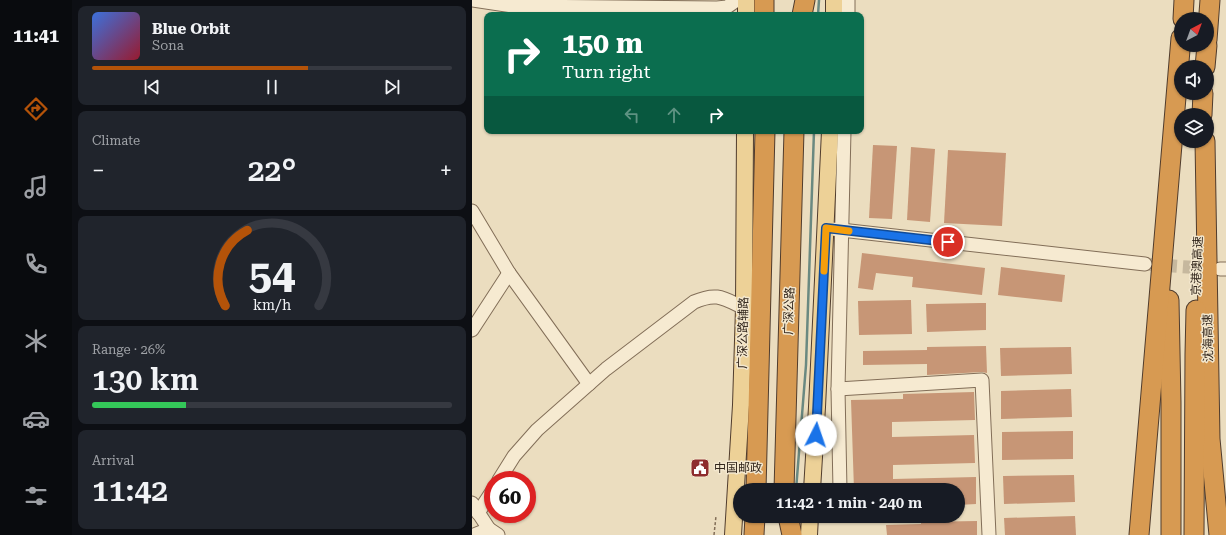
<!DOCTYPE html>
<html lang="en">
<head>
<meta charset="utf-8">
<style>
  :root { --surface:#171b24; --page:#20242c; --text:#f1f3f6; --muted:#9ea1a6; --line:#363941; --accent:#b45309 }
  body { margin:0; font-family:"Roboto Serif","Noto Sans SC",serif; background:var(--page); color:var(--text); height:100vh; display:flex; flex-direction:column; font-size:15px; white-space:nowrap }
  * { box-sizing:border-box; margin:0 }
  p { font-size:13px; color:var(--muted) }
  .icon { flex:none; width:22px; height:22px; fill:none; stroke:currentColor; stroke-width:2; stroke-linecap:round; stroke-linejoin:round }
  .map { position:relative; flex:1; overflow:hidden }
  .details { display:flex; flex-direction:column; gap:6px; padding:6px; background:#0d0f14; width:400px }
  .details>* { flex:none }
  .guide { position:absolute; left:12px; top:12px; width:380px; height:122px; border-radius:8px; box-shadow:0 1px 3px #0004; background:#0b6e4f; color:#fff; overflow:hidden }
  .needle { width:26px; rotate:41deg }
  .buttons { position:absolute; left:702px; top:12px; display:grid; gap:8px }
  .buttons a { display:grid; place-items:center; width:40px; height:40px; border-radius:50%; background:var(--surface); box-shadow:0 1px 3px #0004; font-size:20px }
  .speed { position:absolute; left:12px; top:471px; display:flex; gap:8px; font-size:20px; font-weight:700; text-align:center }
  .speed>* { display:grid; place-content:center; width:52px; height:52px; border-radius:50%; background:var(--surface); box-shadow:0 1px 3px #0004; line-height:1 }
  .speed .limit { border:6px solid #d22; background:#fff; color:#111 }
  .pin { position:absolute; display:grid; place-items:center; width:34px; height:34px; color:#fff; margin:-17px; border:2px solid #fff; border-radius:50%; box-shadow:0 1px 4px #0007 }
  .me { position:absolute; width:44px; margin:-22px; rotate:4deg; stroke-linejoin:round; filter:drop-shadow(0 0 3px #0008) }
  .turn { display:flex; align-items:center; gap:14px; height:84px; padding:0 12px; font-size:18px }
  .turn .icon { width:52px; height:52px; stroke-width:2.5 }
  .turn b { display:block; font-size:28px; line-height:34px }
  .lanes { display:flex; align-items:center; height:38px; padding:0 12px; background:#0003; justify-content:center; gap:20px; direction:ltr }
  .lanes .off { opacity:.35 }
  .big { font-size:30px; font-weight:600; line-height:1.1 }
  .details .card { flex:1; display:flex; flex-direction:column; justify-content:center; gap:6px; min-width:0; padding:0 14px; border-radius:8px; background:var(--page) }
  .details .dial { align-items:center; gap:0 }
  .dial svg { height:104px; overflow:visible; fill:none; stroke:var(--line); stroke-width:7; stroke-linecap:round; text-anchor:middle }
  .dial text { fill:var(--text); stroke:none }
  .song { display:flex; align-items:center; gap:12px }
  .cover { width:48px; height:48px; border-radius:6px; background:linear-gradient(135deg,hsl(220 70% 55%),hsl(350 70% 35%)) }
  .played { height:4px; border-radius:2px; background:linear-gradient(90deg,var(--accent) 60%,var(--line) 60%) }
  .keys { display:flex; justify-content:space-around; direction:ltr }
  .heat { display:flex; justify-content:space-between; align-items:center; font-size:22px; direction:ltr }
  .charge { height:6px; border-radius:3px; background:linear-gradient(90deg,#34c759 26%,var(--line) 0) }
  .trip { position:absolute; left:261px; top:483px; width:232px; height:40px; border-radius:20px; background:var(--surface); box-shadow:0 1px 3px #0004; font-weight:600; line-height:40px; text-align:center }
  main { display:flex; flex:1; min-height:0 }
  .menu { display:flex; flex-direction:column; width:72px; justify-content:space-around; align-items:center; background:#090b0e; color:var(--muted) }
  .menu .icon { width:28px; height:28px }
  .menu .on { color:var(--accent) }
  .menu b { font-size:18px; color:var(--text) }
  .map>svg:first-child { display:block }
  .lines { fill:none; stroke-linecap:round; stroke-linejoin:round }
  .stream { stroke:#6a8981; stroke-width:2.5 }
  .building { fill:#c79676 }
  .minor-tunnel { stroke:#c6b89e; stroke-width:13; stroke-dasharray:13 6; stroke-linecap:butt }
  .minor-casing { stroke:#826e58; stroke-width:15 }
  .major-casing { stroke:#503c2d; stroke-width:18 }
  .highway-casing { stroke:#503c2d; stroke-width:21 }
  .path { stroke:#826e58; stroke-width:1.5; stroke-dasharray:3 2; stroke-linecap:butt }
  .minor { stroke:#f6ead1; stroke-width:13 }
  .major { stroke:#edd197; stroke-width:16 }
  .highway { stroke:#d79a52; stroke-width:19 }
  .route-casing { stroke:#114b97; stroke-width:10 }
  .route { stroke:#1a73e8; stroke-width:7 }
  .slow { stroke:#f59e0b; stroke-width:7 }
  .labels { text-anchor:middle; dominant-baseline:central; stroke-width:3; stroke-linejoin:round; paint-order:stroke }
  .street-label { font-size:12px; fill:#32261c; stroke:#f3e7ce }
  .poi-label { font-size:12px; fill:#32261c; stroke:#f3e7ce; text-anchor:start }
</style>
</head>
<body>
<main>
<nav class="menu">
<b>11:41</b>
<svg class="icon on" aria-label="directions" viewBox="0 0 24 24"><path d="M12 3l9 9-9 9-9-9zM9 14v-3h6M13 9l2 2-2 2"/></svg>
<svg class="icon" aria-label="music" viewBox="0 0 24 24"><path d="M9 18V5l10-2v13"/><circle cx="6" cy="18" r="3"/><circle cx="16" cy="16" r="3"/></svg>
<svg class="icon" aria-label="phone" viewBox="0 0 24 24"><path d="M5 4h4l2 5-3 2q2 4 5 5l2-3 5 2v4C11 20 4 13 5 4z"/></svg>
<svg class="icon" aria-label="climate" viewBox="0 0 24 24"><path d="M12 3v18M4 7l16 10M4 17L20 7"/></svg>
<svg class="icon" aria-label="car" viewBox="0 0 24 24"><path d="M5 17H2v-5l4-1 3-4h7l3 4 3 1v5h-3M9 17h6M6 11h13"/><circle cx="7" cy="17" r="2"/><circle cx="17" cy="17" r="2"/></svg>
<svg class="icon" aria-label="filters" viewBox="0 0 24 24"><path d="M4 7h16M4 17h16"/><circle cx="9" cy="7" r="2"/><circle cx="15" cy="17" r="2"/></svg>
</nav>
<section class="details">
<div class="card">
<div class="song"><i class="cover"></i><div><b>Blue Orbit</b><p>Sona</p></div></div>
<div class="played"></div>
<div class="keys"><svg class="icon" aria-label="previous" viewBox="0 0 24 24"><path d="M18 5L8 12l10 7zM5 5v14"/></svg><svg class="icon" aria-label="pause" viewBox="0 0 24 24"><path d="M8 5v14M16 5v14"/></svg><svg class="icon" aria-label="next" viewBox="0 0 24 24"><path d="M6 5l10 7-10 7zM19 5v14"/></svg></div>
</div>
<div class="card"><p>Climate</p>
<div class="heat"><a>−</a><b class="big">22°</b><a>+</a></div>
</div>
<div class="card dial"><svg viewBox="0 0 100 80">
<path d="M14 69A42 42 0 1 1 86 69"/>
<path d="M14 69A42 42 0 0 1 31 11" stroke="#b45309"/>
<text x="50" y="56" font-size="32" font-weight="700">54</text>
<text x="50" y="72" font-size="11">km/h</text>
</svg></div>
<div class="card"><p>Range · 26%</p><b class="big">130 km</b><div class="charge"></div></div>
<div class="card"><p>Arrival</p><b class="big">11:42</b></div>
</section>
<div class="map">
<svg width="754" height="535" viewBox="0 0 754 535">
  <rect width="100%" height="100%" fill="#ebddbf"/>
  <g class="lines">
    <g class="stream">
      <path d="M346,15L347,0"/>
      <path d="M324,490L334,365L342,131"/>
    </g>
  </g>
  <g class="building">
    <path d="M401,145L425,146L420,219L397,218Z"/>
    <path d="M439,147L463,149L458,222L435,220Z"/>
    <path d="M476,150L534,153L530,226L472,223Z"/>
    <path d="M390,253L513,268L510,295L440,287L441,277L404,273L401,290L386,288Z"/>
    <path d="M529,267L593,275L590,302L526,295Z"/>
    <path d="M439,300L440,334L387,335L386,301Z"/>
    <path d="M509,303H514V330L455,332L454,304Z"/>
    <path d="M514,346L515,373L510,372L455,375V364L391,365V351L455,350V347Z"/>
    <path d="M599,347L600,374L529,376L528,348Z"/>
    <path d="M599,389L600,417L529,419V391Z"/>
    <path d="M502,392L503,420L420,422V437L502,435L503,463L421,465V479L504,477V504L486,505V490H382L379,400L431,399V394Z"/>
    <path d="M601,431V459L530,460V432Z"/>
    <path d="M602,475L603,502L532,504L531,476Z"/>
    <path d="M603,516L604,535H533L532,518Z"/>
    <path d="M505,521V535H415L414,525L449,524V522Z"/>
  </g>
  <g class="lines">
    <path class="minor-tunnel" d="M673,264L744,269"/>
    <defs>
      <g id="minor">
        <path d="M0,0L40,6L245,8L255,7L265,0"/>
        <path d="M376,15V0"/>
        <path d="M0,211L37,273L117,384"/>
        <path d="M360,229L673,264"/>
        <path d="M748,269H754"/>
        <path d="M0,330L37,273"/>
        <path d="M366,389L510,380L517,535"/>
        <path d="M27,480L42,456L65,430L134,369L222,302C245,292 251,298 272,308"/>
        <path d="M368,490L366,389L372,131"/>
        <path d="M0,503L17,529"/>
        <path d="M6,513L21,490"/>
        <path d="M2,535L17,529L26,535"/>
      </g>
      <g id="major">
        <path d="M274,15V0"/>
        <path d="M362,15V0"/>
        <path d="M340,490L345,407L358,131"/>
        <path d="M261,535L269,405L272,308L273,131"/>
        <path d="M337,535L338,516"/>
      </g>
      <g id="highway">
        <path d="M292,0V15"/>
        <path d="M330,15L333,0"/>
        <path d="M711,19L712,0"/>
        <path d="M735,40L738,0"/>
        <path d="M733,67L735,45"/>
        <path d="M730,115L731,93"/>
        <path d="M733,141L738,439L747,535"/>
        <path d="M697,300L699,403V535"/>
        <path d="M284,490L293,131"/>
        <path d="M312,490L322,131"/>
        <path d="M316,516L320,535"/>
        <path d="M282,535L283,516"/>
        <path d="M667,535L709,38"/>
        <path d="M722,535L723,354L724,310"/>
      </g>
    </defs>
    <use href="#minor" class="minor-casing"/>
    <use href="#major" class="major-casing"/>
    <use href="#highway" class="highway-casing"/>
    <path class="path" d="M242,535L244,516"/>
    <use href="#minor" class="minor"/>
    <use href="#major" class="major"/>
    <use href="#highway" class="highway"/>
  </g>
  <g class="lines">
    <defs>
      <path id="route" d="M344,435L354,228L476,242"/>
    </defs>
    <use href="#route" class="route-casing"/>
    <use href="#route" class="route"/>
    <path class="slow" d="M352,271L354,228L377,231"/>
  </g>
  <defs>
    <symbol id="civic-square" viewBox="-11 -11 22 22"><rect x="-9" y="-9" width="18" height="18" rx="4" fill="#8e2c2e" stroke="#f3e7ce"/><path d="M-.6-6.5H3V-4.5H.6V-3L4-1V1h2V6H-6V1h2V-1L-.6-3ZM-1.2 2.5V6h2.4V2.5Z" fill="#fff"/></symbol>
  </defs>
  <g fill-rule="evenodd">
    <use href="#civic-square" x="217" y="457" width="22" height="22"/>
  </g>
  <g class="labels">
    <g class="street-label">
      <text transform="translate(725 266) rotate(-88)">京港澳高速</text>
      <text transform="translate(317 311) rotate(-88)">广深公路</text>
      <text transform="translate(271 333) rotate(-89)">广深公路辅路</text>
      <text transform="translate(736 338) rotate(-91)">沈海高速</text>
    </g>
    <g class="poi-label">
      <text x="242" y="468">中国邮政</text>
    </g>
  </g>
</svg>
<div class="buttons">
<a><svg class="needle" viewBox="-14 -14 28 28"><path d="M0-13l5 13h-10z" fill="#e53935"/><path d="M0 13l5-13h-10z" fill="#9ea1a6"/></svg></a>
<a><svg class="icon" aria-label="sound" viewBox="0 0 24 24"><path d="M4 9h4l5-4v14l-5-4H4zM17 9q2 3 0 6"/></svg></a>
<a><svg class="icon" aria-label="layers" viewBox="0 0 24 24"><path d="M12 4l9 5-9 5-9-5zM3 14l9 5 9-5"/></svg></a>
</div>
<div class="speed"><div class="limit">60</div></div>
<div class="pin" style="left:476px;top:242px;background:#d93025"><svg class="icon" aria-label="arrive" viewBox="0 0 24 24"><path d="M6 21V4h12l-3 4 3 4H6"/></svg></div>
<svg class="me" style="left:344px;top:435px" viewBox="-20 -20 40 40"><circle r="19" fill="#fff"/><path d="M0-13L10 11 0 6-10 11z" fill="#1a73e8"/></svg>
<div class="trip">11:42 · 1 min · 240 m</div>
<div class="guide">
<div class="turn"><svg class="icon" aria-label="right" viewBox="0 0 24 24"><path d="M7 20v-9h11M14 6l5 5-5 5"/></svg><div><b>150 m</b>Turn right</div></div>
<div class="lanes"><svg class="icon off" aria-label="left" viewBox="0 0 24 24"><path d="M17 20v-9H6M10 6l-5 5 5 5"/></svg><svg class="icon off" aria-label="ahead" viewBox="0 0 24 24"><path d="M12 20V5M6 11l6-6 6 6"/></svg><svg class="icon" aria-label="right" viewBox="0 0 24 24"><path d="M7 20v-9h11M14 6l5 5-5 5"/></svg></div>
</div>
</div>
</main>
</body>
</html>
